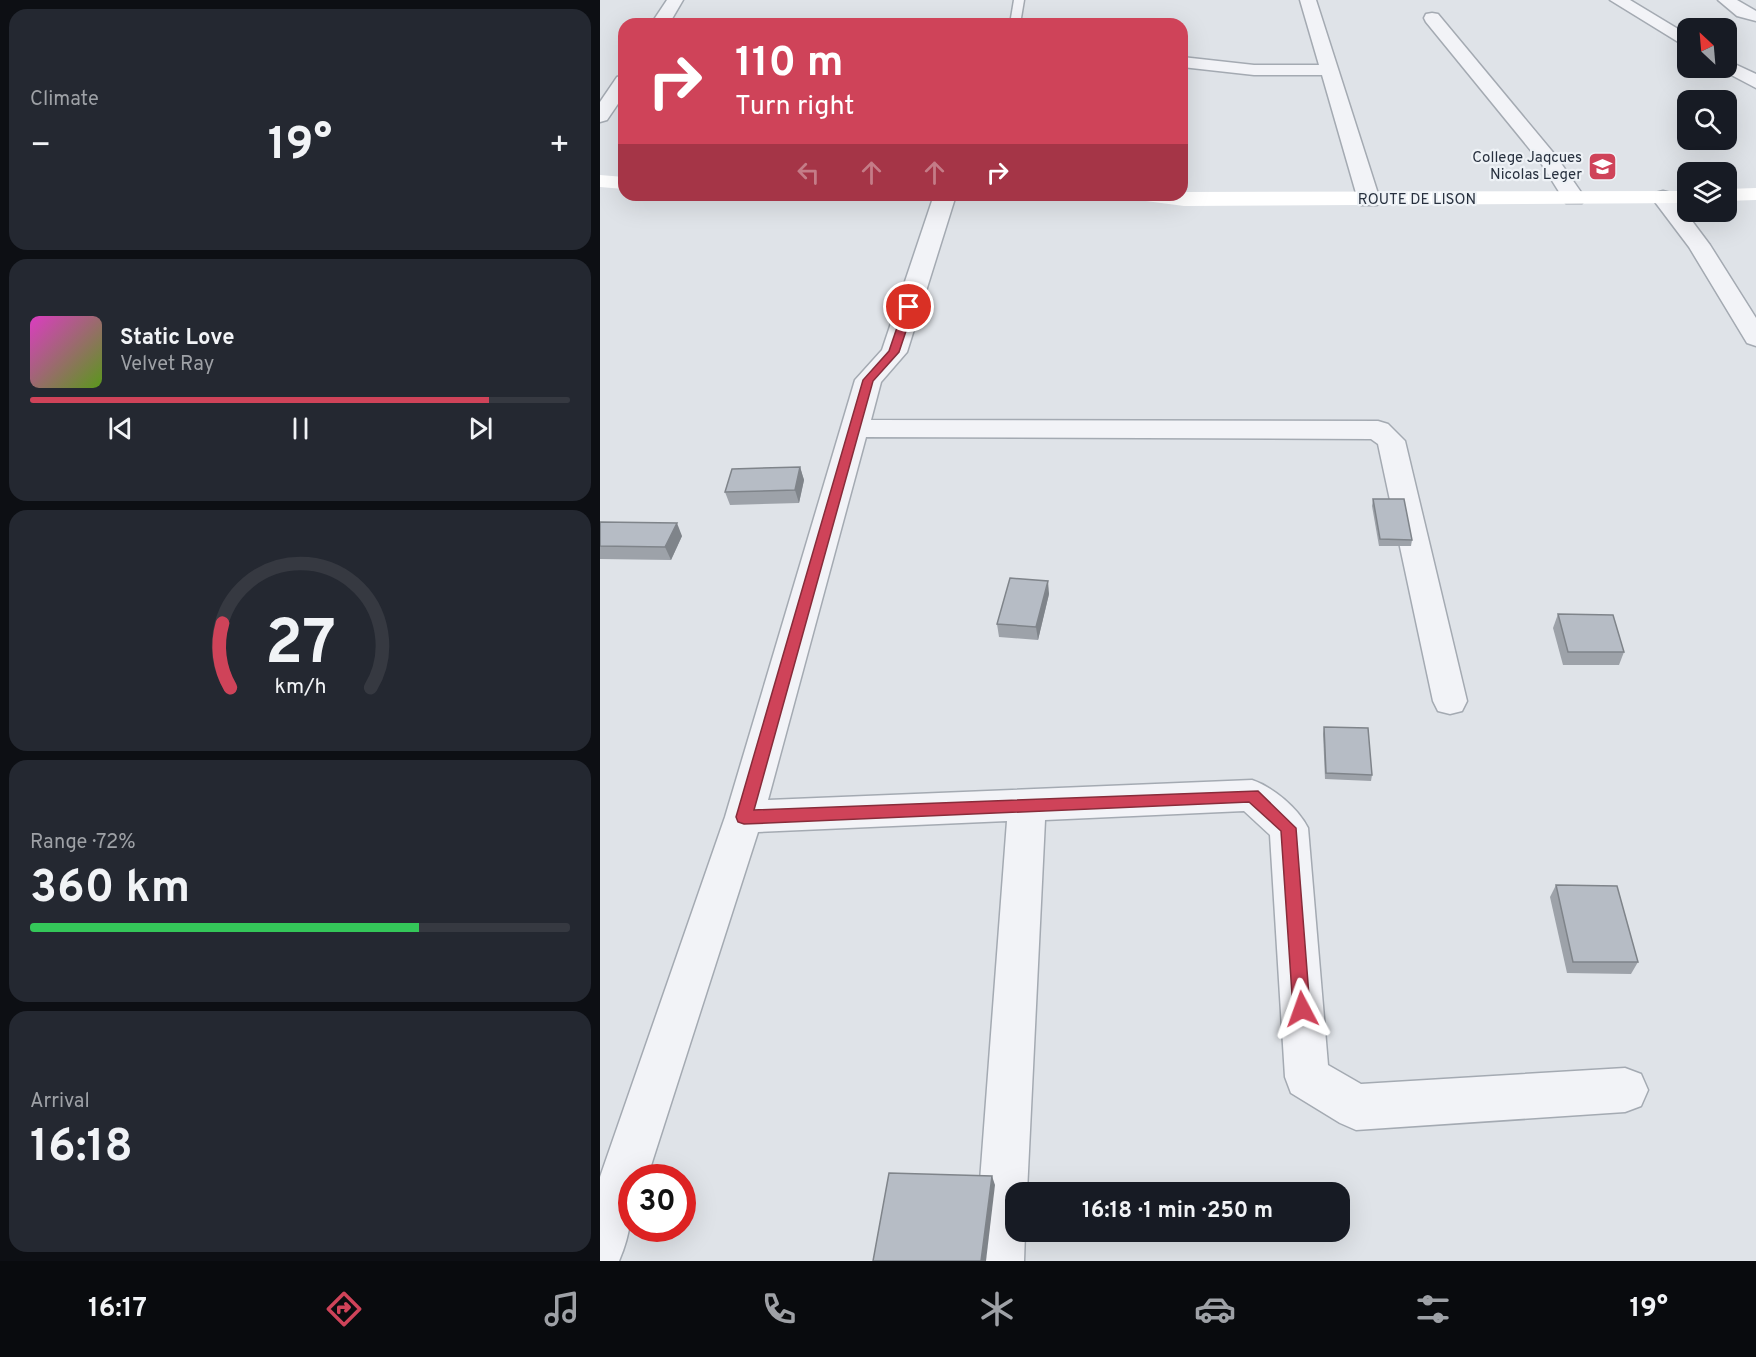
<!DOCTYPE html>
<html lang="en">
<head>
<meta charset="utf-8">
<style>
  :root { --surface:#171b24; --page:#242831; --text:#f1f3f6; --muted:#9ea1a6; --line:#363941; --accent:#cf4359 }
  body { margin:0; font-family:Overpass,sans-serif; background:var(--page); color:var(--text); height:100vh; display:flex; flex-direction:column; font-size:22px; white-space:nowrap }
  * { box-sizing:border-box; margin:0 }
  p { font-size:20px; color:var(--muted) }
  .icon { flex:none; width:33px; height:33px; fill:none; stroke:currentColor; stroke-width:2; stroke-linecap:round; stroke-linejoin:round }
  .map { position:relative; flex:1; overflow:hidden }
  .side { display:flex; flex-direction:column; gap:9px; padding:9px; background:#0d0f14; width:600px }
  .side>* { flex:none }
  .top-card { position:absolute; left:18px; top:18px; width:570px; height:183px; border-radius:18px; box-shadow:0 6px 24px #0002; background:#cf4359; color:#fff; overflow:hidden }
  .needle { width:39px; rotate:334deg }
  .controls { position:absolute; left:1077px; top:18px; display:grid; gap:12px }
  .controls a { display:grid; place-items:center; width:60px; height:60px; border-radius:12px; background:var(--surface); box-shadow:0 6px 24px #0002; font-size:30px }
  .speed { position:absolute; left:18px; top:1164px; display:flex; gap:12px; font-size:30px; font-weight:700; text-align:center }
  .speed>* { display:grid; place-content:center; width:78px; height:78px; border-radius:50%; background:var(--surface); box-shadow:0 6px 24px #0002; line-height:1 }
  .speed .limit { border:9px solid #d22; background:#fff; color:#111 }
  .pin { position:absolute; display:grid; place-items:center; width:51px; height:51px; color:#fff; margin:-26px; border:3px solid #fff; border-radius:50%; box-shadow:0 2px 6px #0007 }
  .me { position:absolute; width:66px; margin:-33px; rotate:356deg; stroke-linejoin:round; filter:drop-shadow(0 0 4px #0008) }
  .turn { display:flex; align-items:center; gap:21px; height:126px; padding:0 18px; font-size:27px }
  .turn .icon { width:78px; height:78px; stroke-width:2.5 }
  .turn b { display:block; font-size:42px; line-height:51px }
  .lanes { display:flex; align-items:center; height:57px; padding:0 18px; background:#0003; justify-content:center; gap:30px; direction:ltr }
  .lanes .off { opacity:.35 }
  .big { font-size:45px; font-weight:700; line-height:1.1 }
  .side .widget { flex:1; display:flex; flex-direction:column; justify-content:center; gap:9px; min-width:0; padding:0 21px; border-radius:18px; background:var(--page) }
  .side .dial { align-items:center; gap:0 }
  .dial svg { height:156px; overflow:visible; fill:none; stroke:var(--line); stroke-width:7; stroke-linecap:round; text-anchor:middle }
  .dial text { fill:var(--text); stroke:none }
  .song { display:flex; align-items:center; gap:18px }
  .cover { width:72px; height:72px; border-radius:9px; background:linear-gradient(135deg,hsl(310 70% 55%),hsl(90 70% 35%)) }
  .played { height:6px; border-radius:3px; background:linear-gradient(90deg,var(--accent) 85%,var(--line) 85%) }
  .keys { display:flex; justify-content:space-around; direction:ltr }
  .heat { display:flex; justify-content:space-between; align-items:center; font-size:33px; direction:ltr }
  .charge { height:9px; border-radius:4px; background:linear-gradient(90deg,#34c759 72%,var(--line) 0) }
  .trip { position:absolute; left:405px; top:1182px; width:345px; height:60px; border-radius:18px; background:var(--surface); box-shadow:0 6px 24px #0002; font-weight:700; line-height:60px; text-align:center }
  .tab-bar { display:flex; height:96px; justify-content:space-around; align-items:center; background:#090b0e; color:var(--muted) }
  .tab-bar .icon { width:42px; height:42px }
  .tab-bar .selected { color:var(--accent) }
  .tab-bar b { font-size:27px; color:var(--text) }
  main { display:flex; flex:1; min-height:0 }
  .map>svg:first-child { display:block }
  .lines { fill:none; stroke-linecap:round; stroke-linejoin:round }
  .lane-casing { stroke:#a4aab2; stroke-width:3 }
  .street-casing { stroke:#a4aab2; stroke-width:3 }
  .lane { fill:#f2f3f7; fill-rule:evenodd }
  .street { fill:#f2f3f7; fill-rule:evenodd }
  .secondary { fill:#fff; fill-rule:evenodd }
  .wall { fill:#9da2a9 }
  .shaded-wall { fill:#7f848a }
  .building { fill:#b6bcc5; stroke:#7f848a; stroke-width:1.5 }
  .route { fill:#cf4359; stroke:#872c3a; stroke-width:1.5 }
  .labels { text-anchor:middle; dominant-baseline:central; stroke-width:4.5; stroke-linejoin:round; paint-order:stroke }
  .far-poi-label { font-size:15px; fill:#28313f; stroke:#eef2f6; text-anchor:end }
  .far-street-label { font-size:15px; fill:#28313f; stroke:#eef2f6 }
</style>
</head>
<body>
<main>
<section class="side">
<div class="widget"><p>Climate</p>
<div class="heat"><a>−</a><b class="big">19°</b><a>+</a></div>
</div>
<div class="widget">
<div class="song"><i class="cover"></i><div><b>Static Love</b><p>Velvet Ray</p></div></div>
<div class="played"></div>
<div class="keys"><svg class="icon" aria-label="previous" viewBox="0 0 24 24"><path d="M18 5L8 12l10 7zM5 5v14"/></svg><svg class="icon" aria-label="pause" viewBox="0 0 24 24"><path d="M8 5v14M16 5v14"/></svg><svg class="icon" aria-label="next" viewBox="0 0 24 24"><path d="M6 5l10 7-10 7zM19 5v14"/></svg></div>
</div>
<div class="widget dial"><svg viewBox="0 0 100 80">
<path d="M14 69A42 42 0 1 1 86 69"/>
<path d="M14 69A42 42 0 0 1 10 36" stroke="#cf4359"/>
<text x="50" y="56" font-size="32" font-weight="700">27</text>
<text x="50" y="72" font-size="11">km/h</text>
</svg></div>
<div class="widget"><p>Range · 72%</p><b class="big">360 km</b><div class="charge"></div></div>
<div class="widget"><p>Arrival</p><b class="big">16:18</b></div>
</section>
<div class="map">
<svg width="1156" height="1261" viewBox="0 0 1156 1261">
  <rect width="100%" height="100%" fill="#dfe3e8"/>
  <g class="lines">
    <defs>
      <path id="lane" d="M414,0H424L420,24H410Z"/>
      <g id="street">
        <path d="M67,0H83L69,24H51Z"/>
        <path d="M700,0H716L780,200L777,205H761L758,200L722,75H654L582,67V57L654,65H719Z"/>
        <path d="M1010,0H1030L1088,35V48Z"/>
        <path d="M1118,0H1137L1156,11V21L1137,16Z"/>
        <path d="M832,13L838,14L956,156L985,198L982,203H966L941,163L826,22L824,18L826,14Z"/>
        <path d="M1126,60L1156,74V88L1120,69L1126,68Z"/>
        <path d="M24,75V95L7,120L0,122V102L17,77Z"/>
        <path d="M1063,191L1071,193L1110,245L1156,318V346L1147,343L1089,247L1052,198L1055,193Z"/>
        <path d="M334,195H356L307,352L281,382L271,420L778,421L788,424L805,441L867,701L862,711L850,714L838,711L833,701L778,444L771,439L266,437L168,800L652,780C673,787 698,808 708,828L728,1065L761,1084L1025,1068L1041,1074L1048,1090L1041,1106L1025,1112L756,1130L740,1123L691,1093L685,1077L670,835L644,811L445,820L427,1192H416V1232H425L424,1261H374L407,821L158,832L47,1178H32C32,1210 32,1231 19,1261H0V1177L125,817L255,380L282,350Z"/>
      </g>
    </defs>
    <use href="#lane" class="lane-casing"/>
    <use href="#street" class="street-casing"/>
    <use href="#lane" class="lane"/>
    <use href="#street" class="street"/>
    <g class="secondary">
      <path d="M0,175L24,177V189L0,187Z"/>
      <path d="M1156,188V200L1126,201V189Z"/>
      <path d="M1088,191V203L584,206L538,200L535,195H582V192Z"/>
    </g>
  </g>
  <g class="wall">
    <path d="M200,467L204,480L199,503L130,505L125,492Z"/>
    <path d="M773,499L812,540L811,546H779L772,506Z"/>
    <path d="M0,522L82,536L71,560L0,559Z"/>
    <path d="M449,594L438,640L399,637L397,624Z"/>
    <path d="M958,614L1024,652L1019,665H963L953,628Z"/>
    <path d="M724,727L772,775L771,781L725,779L723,734Z"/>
    <path d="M956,885L1038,962L1031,974L967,973L950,897Z"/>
  </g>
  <g class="shaded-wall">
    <path d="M200,467L204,480L199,503L195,490Z"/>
    <path d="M77,523L82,536L71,560L65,547Z"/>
    <path d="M448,581L449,594L438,640L436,627Z"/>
    <path d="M392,1176L395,1185L386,1261H381Z"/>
  </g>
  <g class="building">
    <path d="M200,467L195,490L125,492L132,469Z"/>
    <path d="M773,499H804L812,540L780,539Z"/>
    <path d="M0,522L77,523L65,547L0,546Z"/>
    <path d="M410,578L448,581L436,627L397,624Z"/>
    <path d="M958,614L1013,615L1024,652H968Z"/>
    <path d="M724,727L768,728L772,775L726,773Z"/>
    <path d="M956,885L1017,886L1038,962H973Z"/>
    <path d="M289,1173L392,1176L381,1261H273Z"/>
  </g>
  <path class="route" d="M309,304L314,307L299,352L273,381L154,810L658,791L696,828L710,1009L708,1015L702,1017L695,1015L693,1009L681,831L649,802L144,824L138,822L136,817L263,380L289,351L304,307Z"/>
  <defs>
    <symbol id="school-square" viewBox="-11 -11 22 22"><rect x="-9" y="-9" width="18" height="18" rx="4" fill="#cf4359" stroke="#eef2f6"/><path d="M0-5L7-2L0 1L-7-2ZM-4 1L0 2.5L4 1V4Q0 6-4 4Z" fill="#fff"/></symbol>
  </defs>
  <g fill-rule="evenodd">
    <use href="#school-square" x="986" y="150" width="33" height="33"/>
  </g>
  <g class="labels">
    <g class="far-poi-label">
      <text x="982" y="158">College Jaqcues<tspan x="982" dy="17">Nicolas Leger</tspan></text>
    </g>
    <g class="far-street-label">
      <text x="817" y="200">ROUTE DE LISON</text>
    </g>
  </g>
</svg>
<div class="controls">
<a><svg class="needle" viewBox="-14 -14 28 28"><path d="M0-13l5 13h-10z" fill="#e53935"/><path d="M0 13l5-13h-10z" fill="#9ea1a6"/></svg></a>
<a><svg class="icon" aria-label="search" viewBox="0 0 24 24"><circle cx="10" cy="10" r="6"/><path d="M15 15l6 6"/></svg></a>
<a><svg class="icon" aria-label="layers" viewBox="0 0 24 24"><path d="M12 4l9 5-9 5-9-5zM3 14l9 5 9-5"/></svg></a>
</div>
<div class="speed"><div class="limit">30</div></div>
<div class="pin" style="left:309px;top:307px;background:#d93025"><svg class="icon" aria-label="arrive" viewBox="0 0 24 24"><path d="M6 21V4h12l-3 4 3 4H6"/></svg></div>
<svg class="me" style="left:702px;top:1009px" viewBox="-20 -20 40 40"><path d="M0-17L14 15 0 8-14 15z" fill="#cf4359" stroke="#fff" stroke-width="4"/></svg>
<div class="trip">16:18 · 1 min · 250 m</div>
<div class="top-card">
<div class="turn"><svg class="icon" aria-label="right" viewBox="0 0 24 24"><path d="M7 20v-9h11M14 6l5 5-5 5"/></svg><div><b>110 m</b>Turn right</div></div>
<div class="lanes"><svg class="icon off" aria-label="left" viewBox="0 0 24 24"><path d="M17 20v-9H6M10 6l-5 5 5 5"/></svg><svg class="icon off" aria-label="ahead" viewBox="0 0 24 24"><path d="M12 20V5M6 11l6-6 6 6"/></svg><svg class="icon off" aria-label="ahead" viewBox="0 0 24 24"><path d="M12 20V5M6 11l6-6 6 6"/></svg><svg class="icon" aria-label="right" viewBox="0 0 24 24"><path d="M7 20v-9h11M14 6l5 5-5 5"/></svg></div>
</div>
</div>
</main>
<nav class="tab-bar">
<b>16:17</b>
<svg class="icon selected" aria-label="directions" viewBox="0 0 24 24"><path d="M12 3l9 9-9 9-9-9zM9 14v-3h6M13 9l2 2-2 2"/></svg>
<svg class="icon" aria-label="music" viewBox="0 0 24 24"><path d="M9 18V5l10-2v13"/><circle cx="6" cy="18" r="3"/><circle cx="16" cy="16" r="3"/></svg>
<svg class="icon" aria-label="phone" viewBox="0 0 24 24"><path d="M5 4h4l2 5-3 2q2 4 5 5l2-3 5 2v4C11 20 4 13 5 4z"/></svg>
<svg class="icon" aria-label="climate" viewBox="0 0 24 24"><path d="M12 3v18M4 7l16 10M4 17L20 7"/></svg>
<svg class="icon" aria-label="car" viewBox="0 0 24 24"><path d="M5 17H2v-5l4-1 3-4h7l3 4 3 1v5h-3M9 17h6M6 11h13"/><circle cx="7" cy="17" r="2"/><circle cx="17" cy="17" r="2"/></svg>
<svg class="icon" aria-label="filters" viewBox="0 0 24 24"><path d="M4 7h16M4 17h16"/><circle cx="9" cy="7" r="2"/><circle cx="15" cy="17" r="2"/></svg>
<b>19°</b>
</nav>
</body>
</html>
